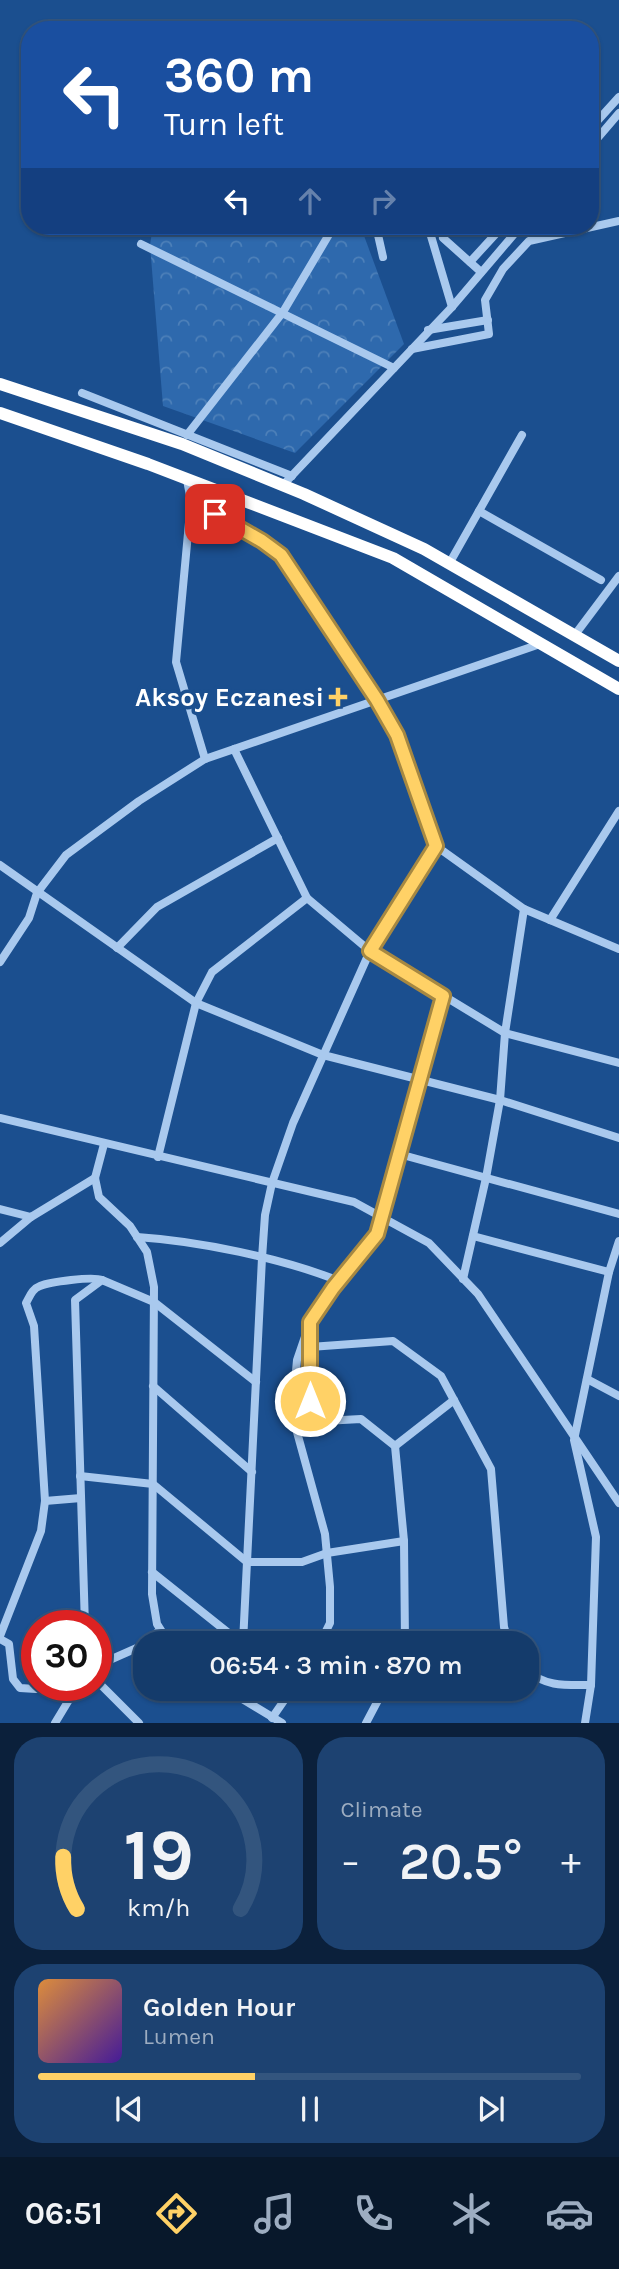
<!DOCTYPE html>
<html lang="en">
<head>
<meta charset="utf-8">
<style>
  :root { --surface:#143b6b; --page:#1d4271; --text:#f1f3f6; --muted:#9dadc1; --line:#33557e; --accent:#ffd166 }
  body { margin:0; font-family:Karla,sans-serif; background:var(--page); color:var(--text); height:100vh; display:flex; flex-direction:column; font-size:26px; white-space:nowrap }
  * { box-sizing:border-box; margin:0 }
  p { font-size:23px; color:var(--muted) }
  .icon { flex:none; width:38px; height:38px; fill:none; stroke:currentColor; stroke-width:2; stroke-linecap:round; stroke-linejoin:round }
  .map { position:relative; height:1723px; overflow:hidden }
  .side { display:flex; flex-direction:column; gap:14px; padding:14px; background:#0b203b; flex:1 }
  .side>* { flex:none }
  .banner { position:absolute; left:21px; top:21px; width:578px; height:214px; border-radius:28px; box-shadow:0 2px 5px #0004,0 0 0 2px var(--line); background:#1a4fa0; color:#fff; overflow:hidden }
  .speed { position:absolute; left:21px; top:1610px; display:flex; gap:14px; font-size:35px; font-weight:700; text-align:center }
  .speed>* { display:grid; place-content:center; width:91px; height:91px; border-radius:50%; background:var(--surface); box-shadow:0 2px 5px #0004,0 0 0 2px var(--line); line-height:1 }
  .speed .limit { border:10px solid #d22; background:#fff; color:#111 }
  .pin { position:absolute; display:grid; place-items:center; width:60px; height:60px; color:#fff; margin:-30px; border-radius:14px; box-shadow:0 4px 10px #0006 }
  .me { position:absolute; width:77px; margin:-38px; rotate:0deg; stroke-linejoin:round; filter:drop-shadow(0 0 5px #0008) }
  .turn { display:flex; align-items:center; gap:24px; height:147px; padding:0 28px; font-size:32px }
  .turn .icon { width:91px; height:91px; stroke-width:2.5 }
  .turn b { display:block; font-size:49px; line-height:60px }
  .lanes { display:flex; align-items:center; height:66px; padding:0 28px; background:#0003; justify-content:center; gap:35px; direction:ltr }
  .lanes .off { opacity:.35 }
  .big { font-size:52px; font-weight:600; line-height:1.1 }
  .side .card { flex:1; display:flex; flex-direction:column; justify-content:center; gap:10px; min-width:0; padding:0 24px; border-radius:28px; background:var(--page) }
  .side .dial { align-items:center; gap:0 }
  .dial svg { height:182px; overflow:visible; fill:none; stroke:var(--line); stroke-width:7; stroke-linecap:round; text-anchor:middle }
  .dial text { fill:var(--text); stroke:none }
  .song { display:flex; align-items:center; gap:21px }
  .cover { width:84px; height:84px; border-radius:10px; background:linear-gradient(135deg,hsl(30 70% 55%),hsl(260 70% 35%)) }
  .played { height:7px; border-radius:4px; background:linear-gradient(90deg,var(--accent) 40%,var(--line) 40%) }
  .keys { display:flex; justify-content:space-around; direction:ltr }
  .heat { display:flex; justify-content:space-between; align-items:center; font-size:38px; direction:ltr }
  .side .tiles { flex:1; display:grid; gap:14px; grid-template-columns:1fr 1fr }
  .card:last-child { grid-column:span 2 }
  .trip { position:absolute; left:133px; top:1631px; width:406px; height:70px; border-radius:28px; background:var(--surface); box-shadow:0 2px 5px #0004,0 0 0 2px var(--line); font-weight:600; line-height:70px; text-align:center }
  .dock { display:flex; height:112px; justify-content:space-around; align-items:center; background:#08182b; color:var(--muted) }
  .dock .icon { width:49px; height:49px }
  .dock .active { color:var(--accent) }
  .dock b { font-size:32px; color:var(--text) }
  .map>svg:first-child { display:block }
  .forest { fill:url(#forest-crowns) }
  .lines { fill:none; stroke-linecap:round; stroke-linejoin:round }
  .minor { stroke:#a9c9ee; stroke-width:8 }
  .highway { stroke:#fff; stroke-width:12 }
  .route-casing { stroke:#a68842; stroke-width:18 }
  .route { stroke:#ffd166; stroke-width:12 }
  .poi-dot { fill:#ffd166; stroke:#1b4f8f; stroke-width:2.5 }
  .labels { text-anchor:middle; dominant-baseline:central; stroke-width:7; stroke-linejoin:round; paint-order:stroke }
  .poi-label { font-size:26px; font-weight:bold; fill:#fff; stroke:#1b4f8f; text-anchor:end }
</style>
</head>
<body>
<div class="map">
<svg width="619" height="1723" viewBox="0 0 619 1723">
  <defs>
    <pattern id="forest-crowns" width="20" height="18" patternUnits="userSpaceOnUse" patternTransform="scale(1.75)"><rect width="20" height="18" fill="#2e69ad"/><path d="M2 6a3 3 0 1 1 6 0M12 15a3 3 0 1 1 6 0" fill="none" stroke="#4d80b9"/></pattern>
  </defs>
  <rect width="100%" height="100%" fill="#1b4f8f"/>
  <path class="forest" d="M153,226H354L363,233L404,344L295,453L163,406L150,245Z"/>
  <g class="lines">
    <g class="minor">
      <path d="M590,129L619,97"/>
      <path d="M590,147L619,113"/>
      <path d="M376,226L383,257"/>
      <path d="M428,226L452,307"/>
      <path d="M443,238L481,272"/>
      <path d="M141,244L394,368"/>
      <path d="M470,262L503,226"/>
      <path d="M428,330L488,320"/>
      <path d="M412,349L489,334L485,300L503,269L529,241L619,221"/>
      <path d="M82,393L292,476"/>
      <path d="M187,435L283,312L334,226"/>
      <path d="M187,480L191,501L176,662L205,759"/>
      <path d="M283,485L452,307L521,226"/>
      <path d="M191,501L263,541L281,555L377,700L397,735L436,846L524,909L619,949"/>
      <path d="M479,511L601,580"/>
      <path d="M449,564L522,435"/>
      <path d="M574,636L619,576"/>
      <path d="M234,749L307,898L370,951L505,1033L619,1063"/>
      <path d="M0,865L196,1003L323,1055L500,1100L619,1138"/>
      <path d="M550,920L619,811"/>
      <path d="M117,948L157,907L278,838"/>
      <path d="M0,962L29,918L37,893L66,855L139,801L205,759L540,644"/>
      <path d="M0,1118L354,1202L429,1243L478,1294L619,1503"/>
      <path d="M104,1144L95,1178L99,1197L130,1226L147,1252L154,1287L152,1594L157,1624L169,1643"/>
      <path d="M399,1154L619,1214"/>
      <path d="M158,1157L196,1003L212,972L307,898"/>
      <path d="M0,1209L31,1217L95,1178"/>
      <path d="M473,1236L609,1272"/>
      <path d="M137,1237C198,1241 282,1258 339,1281"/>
      <path d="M0,1243L31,1217"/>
      <path d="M463,1279L486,1178L500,1100L505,1033L524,909"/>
      <path d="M310,1329V1401L324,1421L361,1419L395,1446L404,1541L405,1643"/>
      <path d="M310,1347L393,1341L441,1376L491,1469L504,1627L509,1643"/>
      <path d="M587,1379L619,1396"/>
      <path d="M153,1386L252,1472"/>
      <path d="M395,1446L454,1400"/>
      <path d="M80,1476L153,1484L247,1562H302L327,1553L404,1541"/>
      <path d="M45,1501L81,1498"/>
      <path d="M152,1572L241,1643"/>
      <path d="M85,1626L75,1300L102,1280L154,1302L256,1382"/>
      <path d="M0,1636L41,1531L45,1501L34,1326L26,1303C30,1296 32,1289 40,1286C49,1282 93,1276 102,1280"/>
      <path d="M0,1639L9,1644L13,1679L20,1688L36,1689L48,1685"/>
      <path d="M243,1643L262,1258L265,1215L272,1183L293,1123L370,951L436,846"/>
      <path d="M320,1643L330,1623V1587L325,1534L292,1414L297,1360L310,1322L333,1288L377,1234L443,996"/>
      <path d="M96,1666L139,1647L160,1630"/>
      <path d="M527,1671C547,1687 565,1685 591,1685"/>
      <path d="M96,1680L139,1723"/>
      <path d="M226,1689L282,1723"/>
      <path d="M272,1718L292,1689"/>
      <path d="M55,1723L78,1685"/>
      <path d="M366,1723L384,1689"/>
      <path d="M585,1723L591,1685L596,1537L574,1440L609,1272L619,1241"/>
    </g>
    <g class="highway">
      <path d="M0,384L182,444L304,494L424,549L619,661"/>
      <path d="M0,413L148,464L393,558L619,689"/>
    </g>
  </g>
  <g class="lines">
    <defs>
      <path id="route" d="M215,514L262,541L281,555L377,700L397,735L436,846L370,951L443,996L377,1234L333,1288L310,1322V1401"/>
    </defs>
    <use href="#route" class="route-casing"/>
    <use href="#route" class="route"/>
  </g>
  <path class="poi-dot" d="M334.5 686.5h7v7h7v7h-7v7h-7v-7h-7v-7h7z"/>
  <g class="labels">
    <g class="poi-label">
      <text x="324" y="697">Aksoy Eczanesi</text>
    </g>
  </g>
</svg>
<div class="speed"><div class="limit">30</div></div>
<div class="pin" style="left:215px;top:514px;background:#d93025"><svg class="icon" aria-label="arrive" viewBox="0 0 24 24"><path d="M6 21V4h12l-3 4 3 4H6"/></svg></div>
<svg class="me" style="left:310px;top:1401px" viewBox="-20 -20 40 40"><circle r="17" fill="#ffd166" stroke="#fff" stroke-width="3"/><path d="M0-11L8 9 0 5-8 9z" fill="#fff"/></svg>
<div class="trip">06:54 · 3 min · 870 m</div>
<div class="banner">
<div class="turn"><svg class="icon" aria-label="left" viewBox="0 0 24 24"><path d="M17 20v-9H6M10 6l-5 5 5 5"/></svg><div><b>360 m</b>Turn left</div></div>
<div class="lanes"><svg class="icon" aria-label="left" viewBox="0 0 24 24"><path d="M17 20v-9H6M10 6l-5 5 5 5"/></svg><svg class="icon off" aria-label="ahead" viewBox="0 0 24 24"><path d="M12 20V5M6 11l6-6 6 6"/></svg><svg class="icon off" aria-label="right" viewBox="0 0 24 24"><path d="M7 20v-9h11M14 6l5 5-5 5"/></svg></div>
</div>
</div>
<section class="side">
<div class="tiles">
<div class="card dial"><svg viewBox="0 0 100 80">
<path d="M14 69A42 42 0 1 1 86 69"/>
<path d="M14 69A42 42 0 0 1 8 46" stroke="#ffd166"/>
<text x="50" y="56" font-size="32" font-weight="700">19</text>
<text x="50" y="72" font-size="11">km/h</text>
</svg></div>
<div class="card"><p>Climate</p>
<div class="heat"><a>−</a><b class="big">20.5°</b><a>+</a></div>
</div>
<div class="card">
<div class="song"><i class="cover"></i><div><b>Golden Hour</b><p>Lumen</p></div></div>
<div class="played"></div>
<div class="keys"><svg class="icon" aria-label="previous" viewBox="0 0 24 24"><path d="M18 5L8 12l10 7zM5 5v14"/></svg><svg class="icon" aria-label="pause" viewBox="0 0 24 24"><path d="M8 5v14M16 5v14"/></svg><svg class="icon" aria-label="next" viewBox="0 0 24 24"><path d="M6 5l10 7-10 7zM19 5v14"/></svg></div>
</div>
</div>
</section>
<nav class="dock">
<b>06:51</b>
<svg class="icon active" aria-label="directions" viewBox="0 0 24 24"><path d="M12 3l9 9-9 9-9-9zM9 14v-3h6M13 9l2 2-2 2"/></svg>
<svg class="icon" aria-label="music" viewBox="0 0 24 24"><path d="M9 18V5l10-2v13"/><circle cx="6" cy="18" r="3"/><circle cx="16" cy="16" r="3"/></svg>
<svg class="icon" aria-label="phone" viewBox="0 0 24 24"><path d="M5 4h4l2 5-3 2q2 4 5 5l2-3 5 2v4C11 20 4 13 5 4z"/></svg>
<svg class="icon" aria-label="climate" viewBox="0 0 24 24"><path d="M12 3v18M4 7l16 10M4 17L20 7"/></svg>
<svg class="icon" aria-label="car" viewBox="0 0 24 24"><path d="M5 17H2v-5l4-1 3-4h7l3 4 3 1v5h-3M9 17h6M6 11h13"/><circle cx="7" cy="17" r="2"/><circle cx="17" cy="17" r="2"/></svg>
</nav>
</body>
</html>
